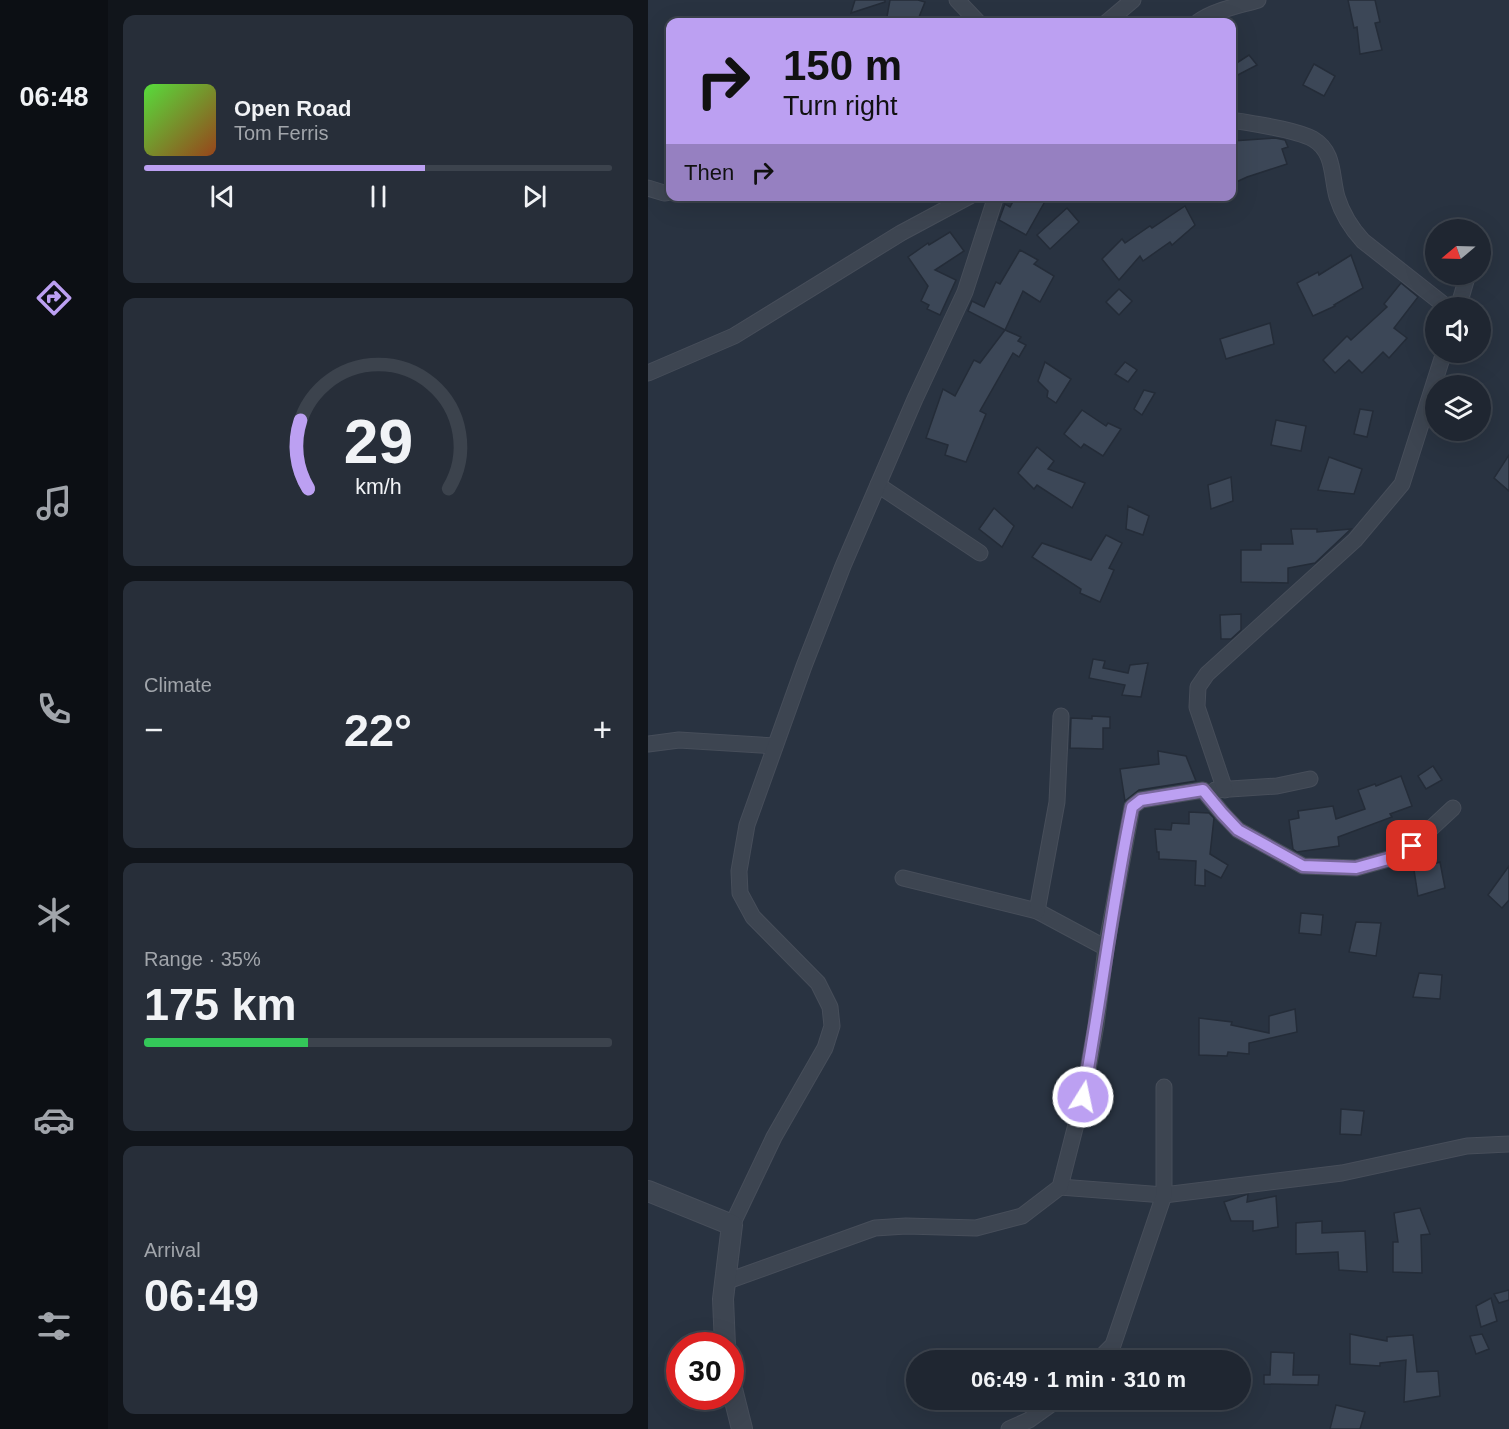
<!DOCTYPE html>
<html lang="en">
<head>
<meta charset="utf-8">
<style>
  :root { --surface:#1f2631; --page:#272e39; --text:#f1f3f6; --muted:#a1a5ab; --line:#3c434d; --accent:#bca0f2 }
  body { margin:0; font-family:Arial,sans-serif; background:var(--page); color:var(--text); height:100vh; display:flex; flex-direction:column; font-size:22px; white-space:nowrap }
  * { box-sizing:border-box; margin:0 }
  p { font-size:20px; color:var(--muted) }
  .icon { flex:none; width:33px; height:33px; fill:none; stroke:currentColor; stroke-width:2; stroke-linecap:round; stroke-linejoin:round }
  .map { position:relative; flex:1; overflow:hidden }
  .panel { display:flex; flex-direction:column; gap:15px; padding:15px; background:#11151b; width:540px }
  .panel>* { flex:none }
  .top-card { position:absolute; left:18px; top:18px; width:570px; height:183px; border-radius:12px; box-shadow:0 6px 24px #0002,0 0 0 2px var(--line); background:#bca0f2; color:#111; overflow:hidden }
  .needle { width:39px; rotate:251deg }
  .controls { position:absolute; left:777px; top:219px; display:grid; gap:12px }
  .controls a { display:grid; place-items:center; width:66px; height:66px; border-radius:50%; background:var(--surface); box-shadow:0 6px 24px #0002,0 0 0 2px var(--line); font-size:30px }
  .speed { position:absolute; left:18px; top:1332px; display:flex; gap:12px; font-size:30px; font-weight:700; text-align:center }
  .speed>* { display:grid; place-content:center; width:78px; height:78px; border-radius:50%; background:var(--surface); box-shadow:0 6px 24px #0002,0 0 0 2px var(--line); line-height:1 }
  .speed .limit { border:9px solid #d22; background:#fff; color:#111 }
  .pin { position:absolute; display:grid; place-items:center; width:51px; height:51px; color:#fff; margin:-26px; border-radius:12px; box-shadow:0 3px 9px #0006 }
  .me { position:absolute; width:66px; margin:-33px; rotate:10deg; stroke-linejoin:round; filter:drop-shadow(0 0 4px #0008) }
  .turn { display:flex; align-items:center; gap:21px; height:126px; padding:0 18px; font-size:27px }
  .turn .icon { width:78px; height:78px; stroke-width:2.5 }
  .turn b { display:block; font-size:42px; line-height:51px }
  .then { display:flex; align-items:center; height:57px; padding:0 18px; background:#0003; gap:12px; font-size:22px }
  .big { font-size:45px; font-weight:700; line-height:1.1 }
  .panel .card { flex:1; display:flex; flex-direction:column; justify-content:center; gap:9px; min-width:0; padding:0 21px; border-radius:12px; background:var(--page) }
  .panel .dial { align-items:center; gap:0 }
  .dial svg { height:156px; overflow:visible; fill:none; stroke:var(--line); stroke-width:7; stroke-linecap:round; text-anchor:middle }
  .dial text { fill:var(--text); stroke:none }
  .song { display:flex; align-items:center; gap:18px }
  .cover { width:72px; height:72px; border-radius:9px; background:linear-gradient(135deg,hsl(110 70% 55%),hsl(20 70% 35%)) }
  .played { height:6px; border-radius:3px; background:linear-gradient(90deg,var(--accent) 60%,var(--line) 60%) }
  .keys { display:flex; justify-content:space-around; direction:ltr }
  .heat { display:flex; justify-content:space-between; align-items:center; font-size:33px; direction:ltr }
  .charge { height:9px; border-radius:4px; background:linear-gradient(90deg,#34c759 35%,var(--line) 0) }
  .trip { position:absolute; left:258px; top:1350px; width:345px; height:60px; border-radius:30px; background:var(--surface); box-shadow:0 6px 24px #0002,0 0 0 2px var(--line); font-weight:700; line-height:60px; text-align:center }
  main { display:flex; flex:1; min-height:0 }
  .dock { display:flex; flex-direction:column; width:108px; justify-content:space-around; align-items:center; background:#0c0f14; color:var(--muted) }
  .dock .icon { width:42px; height:42px }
  .dock .on { color:var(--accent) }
  .dock b { font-size:27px; color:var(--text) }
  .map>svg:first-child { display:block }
  .building { fill:#3c4757; stroke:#242c38; stroke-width:1.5 }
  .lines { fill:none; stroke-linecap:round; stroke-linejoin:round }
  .minor-casing { stroke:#474e5a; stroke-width:17 }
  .tertiary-casing { stroke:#474e5a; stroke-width:22 }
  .minor { stroke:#3d4551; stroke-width:15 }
  .tertiary { stroke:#3d4551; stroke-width:20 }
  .route-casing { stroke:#7a689d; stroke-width:15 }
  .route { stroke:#bca0f2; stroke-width:10 }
</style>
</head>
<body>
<main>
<nav class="dock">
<b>06:48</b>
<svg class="icon on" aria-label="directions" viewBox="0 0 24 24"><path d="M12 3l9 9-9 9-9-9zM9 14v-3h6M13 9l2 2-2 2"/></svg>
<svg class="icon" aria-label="music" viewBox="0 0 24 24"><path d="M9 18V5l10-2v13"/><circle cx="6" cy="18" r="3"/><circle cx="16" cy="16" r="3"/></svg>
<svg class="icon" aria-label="phone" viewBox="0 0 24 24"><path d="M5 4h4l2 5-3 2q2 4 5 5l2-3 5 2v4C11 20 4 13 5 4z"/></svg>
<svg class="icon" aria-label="climate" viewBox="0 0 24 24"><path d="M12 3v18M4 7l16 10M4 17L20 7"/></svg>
<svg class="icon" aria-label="car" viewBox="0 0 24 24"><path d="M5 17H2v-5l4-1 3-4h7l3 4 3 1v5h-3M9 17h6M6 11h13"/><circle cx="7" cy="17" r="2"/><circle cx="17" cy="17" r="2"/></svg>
<svg class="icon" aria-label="filters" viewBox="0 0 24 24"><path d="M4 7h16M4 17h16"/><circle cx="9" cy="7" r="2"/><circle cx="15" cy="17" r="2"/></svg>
</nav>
<section class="panel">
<div class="card">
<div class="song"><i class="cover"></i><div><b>Open Road</b><p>Tom Ferris</p></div></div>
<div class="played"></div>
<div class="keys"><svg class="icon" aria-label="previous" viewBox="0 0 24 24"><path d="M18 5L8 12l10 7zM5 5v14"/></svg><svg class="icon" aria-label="pause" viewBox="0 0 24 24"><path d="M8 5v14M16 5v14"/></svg><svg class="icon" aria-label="next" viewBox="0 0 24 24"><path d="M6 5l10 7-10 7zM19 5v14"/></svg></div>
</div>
<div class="card dial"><svg viewBox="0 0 100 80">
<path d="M14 69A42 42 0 1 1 86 69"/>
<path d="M14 69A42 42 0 0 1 10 34" stroke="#bca0f2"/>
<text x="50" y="56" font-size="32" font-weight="700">29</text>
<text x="50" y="72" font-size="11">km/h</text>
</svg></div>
<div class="card"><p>Climate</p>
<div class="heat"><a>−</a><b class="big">22°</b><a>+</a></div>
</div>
<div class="card"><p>Range · 35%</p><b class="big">175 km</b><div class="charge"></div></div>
<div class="card"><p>Arrival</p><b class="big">06:49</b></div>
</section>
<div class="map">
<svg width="861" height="1429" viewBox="0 0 861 1429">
  <rect width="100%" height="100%" fill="#293341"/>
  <g class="building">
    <path d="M207,0H237V2L203,13Z"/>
    <path d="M242,0H270L277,2L269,22H238Z"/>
    <path d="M700,0H727L732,22L727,23L734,50L712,54L709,27L706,28Z"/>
    <path d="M601,55L609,65L584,78V66Z"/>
    <path d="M666,64L687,76L676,96L655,85Z"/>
    <path d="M627,138L637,140L640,147L634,149L639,164L599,177L584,184V141Z"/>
    <path d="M368,196H400L378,235L351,220L357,204L362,207Z"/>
    <path d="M537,206L547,225L524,245L522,242L495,261L492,256L471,280L454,259L474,239L477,243L502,226L504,228Z"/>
    <path d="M419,208L431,222L402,249L389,235Z"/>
    <path d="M302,232L316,251L287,270L308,280L292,315L279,309L281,305L273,301L280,286L260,257L280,243L281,245Z"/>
    <path d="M372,250L390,260L386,264L406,276L392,302L375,291L357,330L320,311L324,301L336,307L348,282L352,284Z"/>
    <path d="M703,255L715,288L686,305L687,306L665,316L649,283L670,272L671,275Z"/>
    <path d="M753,283L770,297L746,328L759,338L741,358L735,352L714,373L701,360L687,373L675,360L699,336L703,340L739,307L736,304Z"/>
    <path d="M471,289L484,301L471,315L458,302Z"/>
    <path d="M622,323L626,344L578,359L572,339Z"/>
    <path d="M357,330L373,337L370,341L378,345L371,357L365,353L332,411L338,414L318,462L297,455L300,445L278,438L295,389L307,396L326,360L332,363Z"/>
    <path d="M397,362L423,379L408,403L399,397L400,391L390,381Z"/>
    <path d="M477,362L489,370L480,382L467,374Z"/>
    <path d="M496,390L507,393L494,415L486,409Z"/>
    <path d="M712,409L725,411L719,437L706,434Z"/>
    <path d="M434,410L458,426L460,423L473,429L455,456L436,444L433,448L416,434Z"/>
    <path d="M628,420L658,426L653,451L623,445Z"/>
    <path d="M389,447L406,461L400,469L437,483L424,508L389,485L386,489L370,473Z"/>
    <path d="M861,455V491L846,478Z"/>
    <path d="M681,457L714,469L706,494L670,490Z"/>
    <path d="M583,477L585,501L563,509L560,485Z"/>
    <path d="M480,506L501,516L495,535L478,529Z"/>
    <path d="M346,508L366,526L354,547L331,529Z"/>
    <path d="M643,529H669V532L703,529L667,563L640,568V583L593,582V550H613V544H645Z"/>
    <path d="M458,535L474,543L461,568L466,570L452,602L432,593L433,589L384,557L394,543L443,560Z"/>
    <path d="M593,614V630L583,639H573L572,615Z"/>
    <path d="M445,659L457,661L455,668L480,673L482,665L500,663L493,697L474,695L477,685L441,678Z"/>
    <path d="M444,716L462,717V728H455V749L422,748L423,718L444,719Z"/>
    <path d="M510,751L538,756L548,781L491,790L477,801L472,769L511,764Z"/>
    <path d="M785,766L794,780L778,789L770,776Z"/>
    <path d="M753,776L764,806L742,814L744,817L690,837L691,846L649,852L645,849L641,820L651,818L650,811L685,806L688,819L717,809L710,790L727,784L728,786Z"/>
    <path d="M541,812L561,813L566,818L562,854L580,865L573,878L557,870V886L547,885L548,861L511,859V852H509L507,829L523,830L524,823L541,824Z"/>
    <path d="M792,862L797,888L770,896L766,870Z"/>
    <path d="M861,866V900L854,908L840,895Z"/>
    <path d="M653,913L675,915L673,935L651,933Z"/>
    <path d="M708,922L733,923L728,956L701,952Z"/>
    <path d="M771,973L794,975L792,999L765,997Z"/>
    <path d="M647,1009L649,1032L601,1043V1054L580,1052L579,1056L551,1055V1018L584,1022L583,1025L621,1033V1016Z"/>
    <path d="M693,1109L716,1111L713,1135L692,1134Z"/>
    <path d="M600,1194L599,1202L628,1196L630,1227L605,1231V1221H583L576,1202Z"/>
    <path d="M772,1208L782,1234L773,1235L774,1273L745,1272V1242H750L746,1213Z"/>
    <path d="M674,1221V1233L717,1231L719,1272L691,1270L690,1252L648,1254V1223Z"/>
    <path d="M861,1290V1300L851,1303L846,1294Z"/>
    <path d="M843,1298L849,1321L833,1327L828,1306Z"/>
    <path d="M702,1334L739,1341V1337L765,1335L769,1372L790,1371L792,1396L756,1402L758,1360L732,1363V1366L702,1364Z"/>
    <path d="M834,1334L841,1349L828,1354L822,1336Z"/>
    <path d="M623,1352L646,1353L645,1375H671L670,1385L616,1384V1375H622Z"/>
    <path d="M688,1405L717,1412L712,1429H682Z"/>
  </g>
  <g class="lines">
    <defs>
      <g id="minor">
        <path d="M309,0L330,22"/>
        <path d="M459,22L485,0"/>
        <path d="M550,22C567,10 590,6 610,0"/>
        <path d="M584,120C606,124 646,129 665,139C687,152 683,176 689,197C694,213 704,229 715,241L800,308"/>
        <path d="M0,188L16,193L22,192"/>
        <path d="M810,308L820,274"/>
        <path d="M0,373L86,336L253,233L322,196"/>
        <path d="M230,485L332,553"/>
        <path d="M0,744L31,740L127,746"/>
        <path d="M567,790L629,786L662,779"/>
        <path d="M577,790L549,707L550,687L559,674L707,540L754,484L796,352"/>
        <path d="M255,878L389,911L458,948"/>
        <path d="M389,911L409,802L413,716"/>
        <path d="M412,1187L516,1195L694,1173L819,1146L861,1144"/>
        <path d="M84,1225L126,1137L177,1048L184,1026L182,1007L170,983L105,917L92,893L91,871L99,825L156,666L195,566L267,399L317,292L348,196"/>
        <path d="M77,1282L227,1228L258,1226L328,1228L374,1216L412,1187L435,1097L448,1025L458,948L484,807L493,800L555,790L574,813L590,830L655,866L708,868L744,858L764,846L805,808"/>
        <path d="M450,1360L465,1345L516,1195V1087"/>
        <path d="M361,1429L381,1420L409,1400"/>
      </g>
      <g id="tertiary">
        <path d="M0,1191L84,1225L75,1299L77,1346"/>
        <path d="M82,1381L94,1429"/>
      </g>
    </defs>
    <use href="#minor" class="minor-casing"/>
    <use href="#tertiary" class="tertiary-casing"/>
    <use href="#minor" class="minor"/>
    <use href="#tertiary" class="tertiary"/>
  </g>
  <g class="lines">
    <defs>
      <path id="route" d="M435,1097C453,1000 464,903 484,807L493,800L555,790L574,813L590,830L655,866L708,868L744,858L764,846"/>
    </defs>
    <use href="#route" class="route-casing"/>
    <use href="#route" class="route"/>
  </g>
</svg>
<div class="controls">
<a><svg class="needle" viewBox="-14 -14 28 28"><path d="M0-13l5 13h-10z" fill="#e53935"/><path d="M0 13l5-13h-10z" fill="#a1a5ab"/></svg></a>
<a><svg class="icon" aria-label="sound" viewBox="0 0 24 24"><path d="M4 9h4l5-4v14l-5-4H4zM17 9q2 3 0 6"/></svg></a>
<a><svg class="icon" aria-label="layers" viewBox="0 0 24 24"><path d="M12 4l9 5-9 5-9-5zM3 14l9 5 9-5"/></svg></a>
</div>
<div class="speed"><div class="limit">30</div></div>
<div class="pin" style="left:764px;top:846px;background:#d93025"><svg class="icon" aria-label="arrive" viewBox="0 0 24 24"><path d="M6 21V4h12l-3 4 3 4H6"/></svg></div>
<svg class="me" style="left:435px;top:1097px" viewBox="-20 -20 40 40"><circle r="17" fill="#bca0f2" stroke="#fff" stroke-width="3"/><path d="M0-11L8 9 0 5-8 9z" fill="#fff"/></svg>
<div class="trip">06:49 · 1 min · 310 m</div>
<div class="top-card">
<div class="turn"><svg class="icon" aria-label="right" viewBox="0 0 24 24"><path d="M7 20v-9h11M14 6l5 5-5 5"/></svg><div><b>150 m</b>Turn right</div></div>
<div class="then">Then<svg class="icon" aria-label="right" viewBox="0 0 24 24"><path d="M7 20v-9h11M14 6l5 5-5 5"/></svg></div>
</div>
</div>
</main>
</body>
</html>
